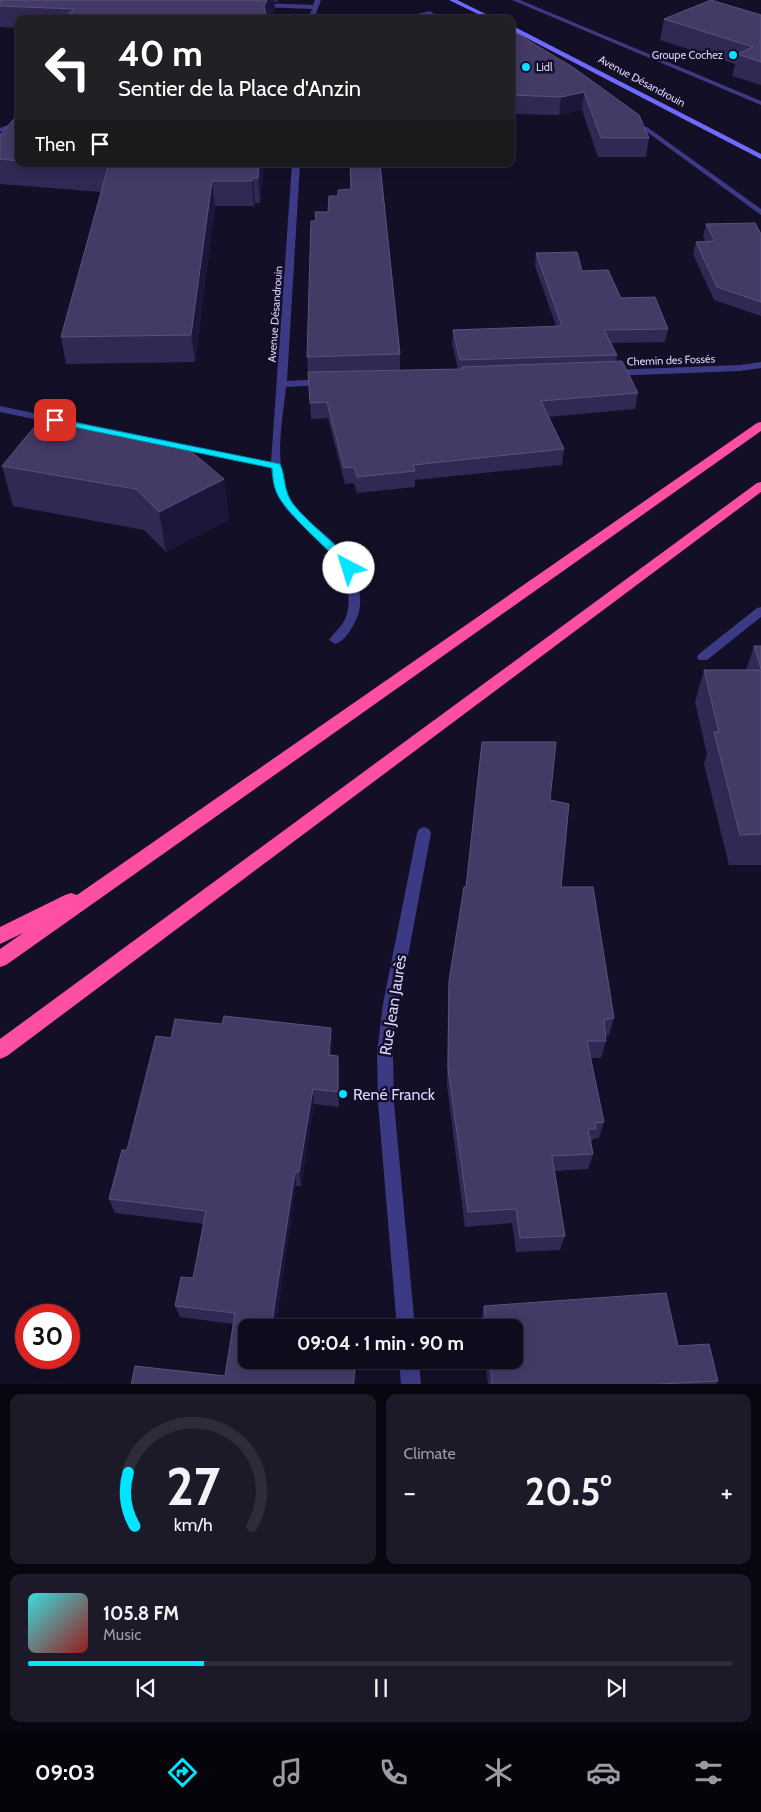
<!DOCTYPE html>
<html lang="en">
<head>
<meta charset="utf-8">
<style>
  :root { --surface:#0e0b1c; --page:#1c1929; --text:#f1f3f6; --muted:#9b9ba3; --line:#2e2b3b; --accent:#00e5ff }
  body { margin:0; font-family:Cabin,sans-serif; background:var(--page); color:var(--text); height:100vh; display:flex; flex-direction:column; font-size:19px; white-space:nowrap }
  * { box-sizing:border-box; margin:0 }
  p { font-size:16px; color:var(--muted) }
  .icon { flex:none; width:28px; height:28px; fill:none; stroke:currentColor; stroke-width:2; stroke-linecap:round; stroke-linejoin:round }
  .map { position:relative; height:1384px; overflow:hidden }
  .panel { display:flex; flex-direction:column; gap:10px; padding:10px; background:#08060f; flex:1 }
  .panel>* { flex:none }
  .top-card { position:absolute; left:15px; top:15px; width:500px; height:152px; border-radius:10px; box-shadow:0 2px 12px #0003,0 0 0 1px var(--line); background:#202124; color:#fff; overflow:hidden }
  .speed { position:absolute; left:15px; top:1304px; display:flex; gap:10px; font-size:25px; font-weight:700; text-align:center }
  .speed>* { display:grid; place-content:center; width:65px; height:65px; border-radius:50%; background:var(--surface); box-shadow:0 2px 12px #0003,0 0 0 1px var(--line); line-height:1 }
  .speed .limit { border:8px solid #d22; background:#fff; color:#111 }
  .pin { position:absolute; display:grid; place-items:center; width:42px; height:42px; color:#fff; margin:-21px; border-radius:10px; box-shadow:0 2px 8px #0006 }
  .me { position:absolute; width:55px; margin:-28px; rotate:320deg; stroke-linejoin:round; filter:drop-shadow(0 0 4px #0008) }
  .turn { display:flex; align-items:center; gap:18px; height:105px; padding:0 20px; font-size:22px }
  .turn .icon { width:65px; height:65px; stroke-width:2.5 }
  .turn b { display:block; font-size:35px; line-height:42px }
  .then { display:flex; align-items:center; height:48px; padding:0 20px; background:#0003; gap:10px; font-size:19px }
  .big { font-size:38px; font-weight:800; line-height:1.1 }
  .panel .widget { flex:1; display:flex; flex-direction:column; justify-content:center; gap:8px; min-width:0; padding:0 18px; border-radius:10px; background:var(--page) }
  .panel .dial { align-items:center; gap:0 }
  .dial svg { height:130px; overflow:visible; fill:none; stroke:var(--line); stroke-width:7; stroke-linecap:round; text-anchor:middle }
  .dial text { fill:var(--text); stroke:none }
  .song { display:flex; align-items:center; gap:15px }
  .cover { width:60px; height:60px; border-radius:8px; background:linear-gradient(135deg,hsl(180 70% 55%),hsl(0 70% 35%)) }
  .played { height:5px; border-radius:2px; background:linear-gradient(90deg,var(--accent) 25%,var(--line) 25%) }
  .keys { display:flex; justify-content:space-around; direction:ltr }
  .heat { display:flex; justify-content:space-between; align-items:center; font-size:28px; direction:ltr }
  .panel .tiles { flex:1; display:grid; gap:10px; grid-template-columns:1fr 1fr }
  .widget:last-child { grid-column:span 2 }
  .trip { position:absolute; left:238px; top:1319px; width:285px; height:50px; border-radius:10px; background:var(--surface); box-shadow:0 2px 12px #0003,0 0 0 1px var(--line); font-weight:800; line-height:50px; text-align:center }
  .dock { display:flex; height:80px; justify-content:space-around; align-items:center; background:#06040b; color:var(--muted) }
  .dock .icon { width:35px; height:35px }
  .dock .selected { color:var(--accent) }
  .dock b { font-size:22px; color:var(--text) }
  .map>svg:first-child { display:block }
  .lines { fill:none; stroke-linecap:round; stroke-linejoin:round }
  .lane { fill:#3d3a85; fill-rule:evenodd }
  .street { fill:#3d3a85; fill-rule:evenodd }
  .secondary { fill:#6f6bff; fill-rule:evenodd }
  .highway { fill:#ff4fa3; fill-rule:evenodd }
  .wall { fill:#312854 }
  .shaded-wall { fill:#1d163a }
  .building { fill:#433a66; stroke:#5a527e }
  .route { fill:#00e5ff; stroke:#0095a6 }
  .poi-dot { fill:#00e5ff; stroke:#130f26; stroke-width:2 }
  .labels { text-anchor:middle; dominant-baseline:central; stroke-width:5; stroke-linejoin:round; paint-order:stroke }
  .far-poi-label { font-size:11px; fill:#d9d4ff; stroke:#130f26; text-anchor:end }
  .far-street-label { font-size:11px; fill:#d9d4ff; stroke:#130f26 }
  .near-street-label { font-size:16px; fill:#d9d4ff; stroke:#130f26 }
  .near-poi-label { font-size:16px; fill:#d9d4ff; stroke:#130f26; text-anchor:start }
</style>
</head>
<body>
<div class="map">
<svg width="761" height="1385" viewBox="0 0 761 1385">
  <rect width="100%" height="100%" fill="#130f26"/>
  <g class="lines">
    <g class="lane">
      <path d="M512,0H520L761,101V105Z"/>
      <path d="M430,11L442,19H435L429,15L409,19H396Z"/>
      <path d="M761,607V617L707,660H699L697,657L699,654L757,608Z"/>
    </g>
    <g class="street">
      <path d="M315,0H321L314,19H308L312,9L259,7L256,5L259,3L313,5Z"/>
      <path d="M19,121V125L0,132V128Z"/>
      <path d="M643,127H647L761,209V215L643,129Z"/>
      <path d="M292,164H300L287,381L324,379L329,382L324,385L286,387C283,418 275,455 285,486C298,530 354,537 359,589C361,601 361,611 355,622C351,630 344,642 335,644L329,640C334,632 342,627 345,619C349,610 349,601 348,592C347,584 347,576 344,569C326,528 276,527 271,468L0,412V406L271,462Z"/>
      <path d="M761,362V368L740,371L611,376L606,373L611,370L740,365Z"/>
      <path d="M424,827L429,829L431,833L399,1004L393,1053L394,1103L415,1328H397L378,1103L377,1053L383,1004L417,833L419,829Z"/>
      <path d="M399,1360H419L421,1385H401Z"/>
    </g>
    <g class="secondary">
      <path d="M449,0H457L496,19H488Z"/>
      <path d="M511,25L761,154V159L511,30Z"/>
    </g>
    <g class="highway">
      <path d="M761,422V431L6,965L0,967V949L23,933L0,944V927L65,895L71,893L77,895L757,423Z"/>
      <path d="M761,482V492L7,1056L0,1059V1039L757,483Z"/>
    </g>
  </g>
  <g class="wall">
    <path d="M0,0H278V2H274L275,9L270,19H19V28L0,27Z"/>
    <path d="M761,15V85L732,76L735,64L660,40L664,19Z"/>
    <path d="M511,30L649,138L646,157H598L582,110L559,115L511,114Z"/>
    <path d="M19,113V164H264L260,203H255L254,206H215L195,362L66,364L61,337L101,192L0,184V135Z"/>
    <path d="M350,164H384H380L400,354V370L458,369L452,343L453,330L556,326L535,266L536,253L582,271L621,298L668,329L665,342L611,343L617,355L616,362L638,393L635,409L548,417L564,449L562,465L415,480V487L357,493L354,483L345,484L328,418L311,419L307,357L316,221L328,212L338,196L351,189Z"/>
    <path d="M706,224L761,234V316L714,300L693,254L696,242L705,241L703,237Z"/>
    <path d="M2,466L224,479L229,520L166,552L144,530L13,506Z"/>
    <path d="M754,646H761V865H729L704,764L707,754L695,702L704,670H746Z"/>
    <path d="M550,800L561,887L614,1018L609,1035L606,1036V1041L601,1058H590L604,1122L599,1138L593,1139L591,1143L593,1154L588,1169L555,1171L565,1236L560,1250L516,1252L512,1223L465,1227L447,1085L448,998L449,981L466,887Z"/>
    <path d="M222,1024L331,1028L332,1044L331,1055L338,1056L339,1071V1107L314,1104L301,1186H296L246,1360L356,1369L355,1385H131L225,1376L233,1324L180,1317L175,1306L193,1278L204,1224L115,1213L109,1199L127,1150L171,1038Z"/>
    <path d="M484,1306L718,1381L715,1385H488L485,1360H514V1328H482L481,1321Z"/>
  </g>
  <g class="shaded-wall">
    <path d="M267,0H274L275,9L270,19H265L264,6Z"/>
    <path d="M584,92L582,110L559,115L561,97Z"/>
    <path d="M259,164H264L260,203L258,178Z"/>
    <path d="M253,178L255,203L254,206L252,181Z"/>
    <path d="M212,181L215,206L195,362L191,335Z"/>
    <path d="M224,479L229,520L166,552L159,512Z"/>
    <path d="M331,1028L332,1044L330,1070L329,1055Z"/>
    <path d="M338,1056L339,1071V1107L338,1092Z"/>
    <path d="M313,1089L314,1104L301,1186L299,1172Z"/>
    <path d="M295,1172L296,1186L276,1328H271Z"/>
    <path d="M356,1360V1369L355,1385H353Z"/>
  </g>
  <g class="building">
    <path d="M0,0H267L264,6L267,19H60L75,9L0,6Z"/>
    <path d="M711,0L761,15V62L737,54L753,47L664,19Z"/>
    <path d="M511,30L574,68L639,115L649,138H601L584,92L561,97L511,95Z"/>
    <path d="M19,113V161L0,159V135Z"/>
    <path d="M58,164H259L258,178H253L252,181H212L191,335L61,337L108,167Z"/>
    <path d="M350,164H380L400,354L307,357L311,221H316L315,212H328L329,196H338V190L351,189Z"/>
    <path d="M755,223L761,234V302L717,287L696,242L715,241L706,224Z"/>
    <path d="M577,252L582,271L608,270L621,298L655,297L668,329L604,330L617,355L460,360L453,330L562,326L536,253Z"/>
    <path d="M622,361L638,393L541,401L564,449L413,465L415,471L357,477L354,467L344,468L327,402L310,403L308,372L463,369L462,367Z"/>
    <path d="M40,420L187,448L224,479L159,512L136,489L2,466Z"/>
    <path d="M754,646H761V669Z"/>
    <path d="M704,670H761V834L740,835L714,732H719Z"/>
    <path d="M482,742H556L550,800L569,804L561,887H593L614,1018L604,1020L606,1041H587L604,1122L595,1123L596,1129H588L593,1154L552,1156L565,1236L520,1238L516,1209L468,1212L448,1068L449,981L464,887H466Z"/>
    <path d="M224,1016L331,1028L329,1055L338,1056V1092L313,1089L299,1172H295L271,1328H246V1360H356L353,1385H131L135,1366L225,1376L235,1313L175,1306L181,1277L193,1278L206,1211L109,1199L122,1150H127L156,1036L171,1038L175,1019L222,1024Z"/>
    <path d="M666,1293L678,1346L709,1344L718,1381L642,1385H492L490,1360H514V1328H487L484,1306Z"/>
  </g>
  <path class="route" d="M52,418L280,464C286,477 283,491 293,504C311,527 338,543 355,568L353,570H346C329,548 284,513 276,491C273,484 273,475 272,468L55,423L52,422Z"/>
  <g class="poi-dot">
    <circle cx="733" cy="55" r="5"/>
    <circle cx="526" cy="67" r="5"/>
    <circle cx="343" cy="1094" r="5"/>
  </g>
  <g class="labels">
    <g class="far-poi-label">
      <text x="723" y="55">Groupe Cochez</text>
      <text x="536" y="67" text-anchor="start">Lidl</text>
    </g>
    <g class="far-street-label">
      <text transform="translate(642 81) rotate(28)">Avenue Désandrouin</text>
      <text transform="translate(275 314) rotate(-86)">Avenue Désandrouin</text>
      <text transform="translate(671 360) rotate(-2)">Chemin des Fossés</text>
    </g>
    <g class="near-street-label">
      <text transform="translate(393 1005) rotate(-81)">Rue Jean Jaurès</text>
    </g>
    <g class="near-poi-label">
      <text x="353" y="1094">René Franck</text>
    </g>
  </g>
</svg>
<div class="speed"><div class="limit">30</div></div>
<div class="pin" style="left:55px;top:420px;background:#d93025"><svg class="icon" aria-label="arrive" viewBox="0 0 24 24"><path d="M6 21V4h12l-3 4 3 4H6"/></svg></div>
<svg class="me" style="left:349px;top:568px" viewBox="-20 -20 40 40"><circle r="19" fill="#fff"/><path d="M0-13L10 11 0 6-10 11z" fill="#00e5ff"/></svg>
<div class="trip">09:04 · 1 min · 90 m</div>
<div class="top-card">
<div class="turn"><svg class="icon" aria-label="left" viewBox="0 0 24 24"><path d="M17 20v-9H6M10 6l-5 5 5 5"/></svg><div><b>40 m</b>Sentier de la Place d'Anzin</div></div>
<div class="then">Then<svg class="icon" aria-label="arrive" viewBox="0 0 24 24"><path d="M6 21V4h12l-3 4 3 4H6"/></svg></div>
</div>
</div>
<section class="panel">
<div class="tiles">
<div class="widget dial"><svg viewBox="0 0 100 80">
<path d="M14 69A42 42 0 1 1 86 69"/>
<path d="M14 69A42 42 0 0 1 10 36" stroke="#00e5ff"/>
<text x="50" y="56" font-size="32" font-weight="700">27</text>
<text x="50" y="72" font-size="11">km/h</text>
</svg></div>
<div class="widget"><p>Climate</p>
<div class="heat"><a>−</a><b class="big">20.5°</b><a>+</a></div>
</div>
<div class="widget">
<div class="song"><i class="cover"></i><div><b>105.8 FM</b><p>Music</p></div></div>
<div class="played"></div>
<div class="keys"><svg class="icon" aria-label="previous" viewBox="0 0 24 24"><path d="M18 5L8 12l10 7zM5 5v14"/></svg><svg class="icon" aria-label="pause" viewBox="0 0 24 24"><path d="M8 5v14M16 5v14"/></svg><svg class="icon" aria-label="next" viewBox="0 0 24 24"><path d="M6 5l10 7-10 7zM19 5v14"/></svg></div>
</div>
</div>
</section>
<nav class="dock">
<b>09:03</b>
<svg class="icon selected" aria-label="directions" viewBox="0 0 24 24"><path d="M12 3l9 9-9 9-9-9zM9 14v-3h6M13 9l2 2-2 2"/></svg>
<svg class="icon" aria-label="music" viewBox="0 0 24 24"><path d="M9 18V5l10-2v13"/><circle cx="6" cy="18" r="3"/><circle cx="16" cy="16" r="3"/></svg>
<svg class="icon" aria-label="phone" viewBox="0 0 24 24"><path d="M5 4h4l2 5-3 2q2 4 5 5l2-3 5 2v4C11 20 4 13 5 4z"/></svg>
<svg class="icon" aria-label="climate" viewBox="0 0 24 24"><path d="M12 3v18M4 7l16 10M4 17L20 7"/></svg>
<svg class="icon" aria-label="car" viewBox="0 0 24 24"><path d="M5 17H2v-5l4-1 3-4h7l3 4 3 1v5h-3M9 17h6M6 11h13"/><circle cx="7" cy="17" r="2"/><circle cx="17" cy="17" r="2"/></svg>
<svg class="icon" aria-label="filters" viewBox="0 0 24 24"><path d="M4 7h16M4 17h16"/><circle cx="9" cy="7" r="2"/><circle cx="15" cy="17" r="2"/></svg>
</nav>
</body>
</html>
